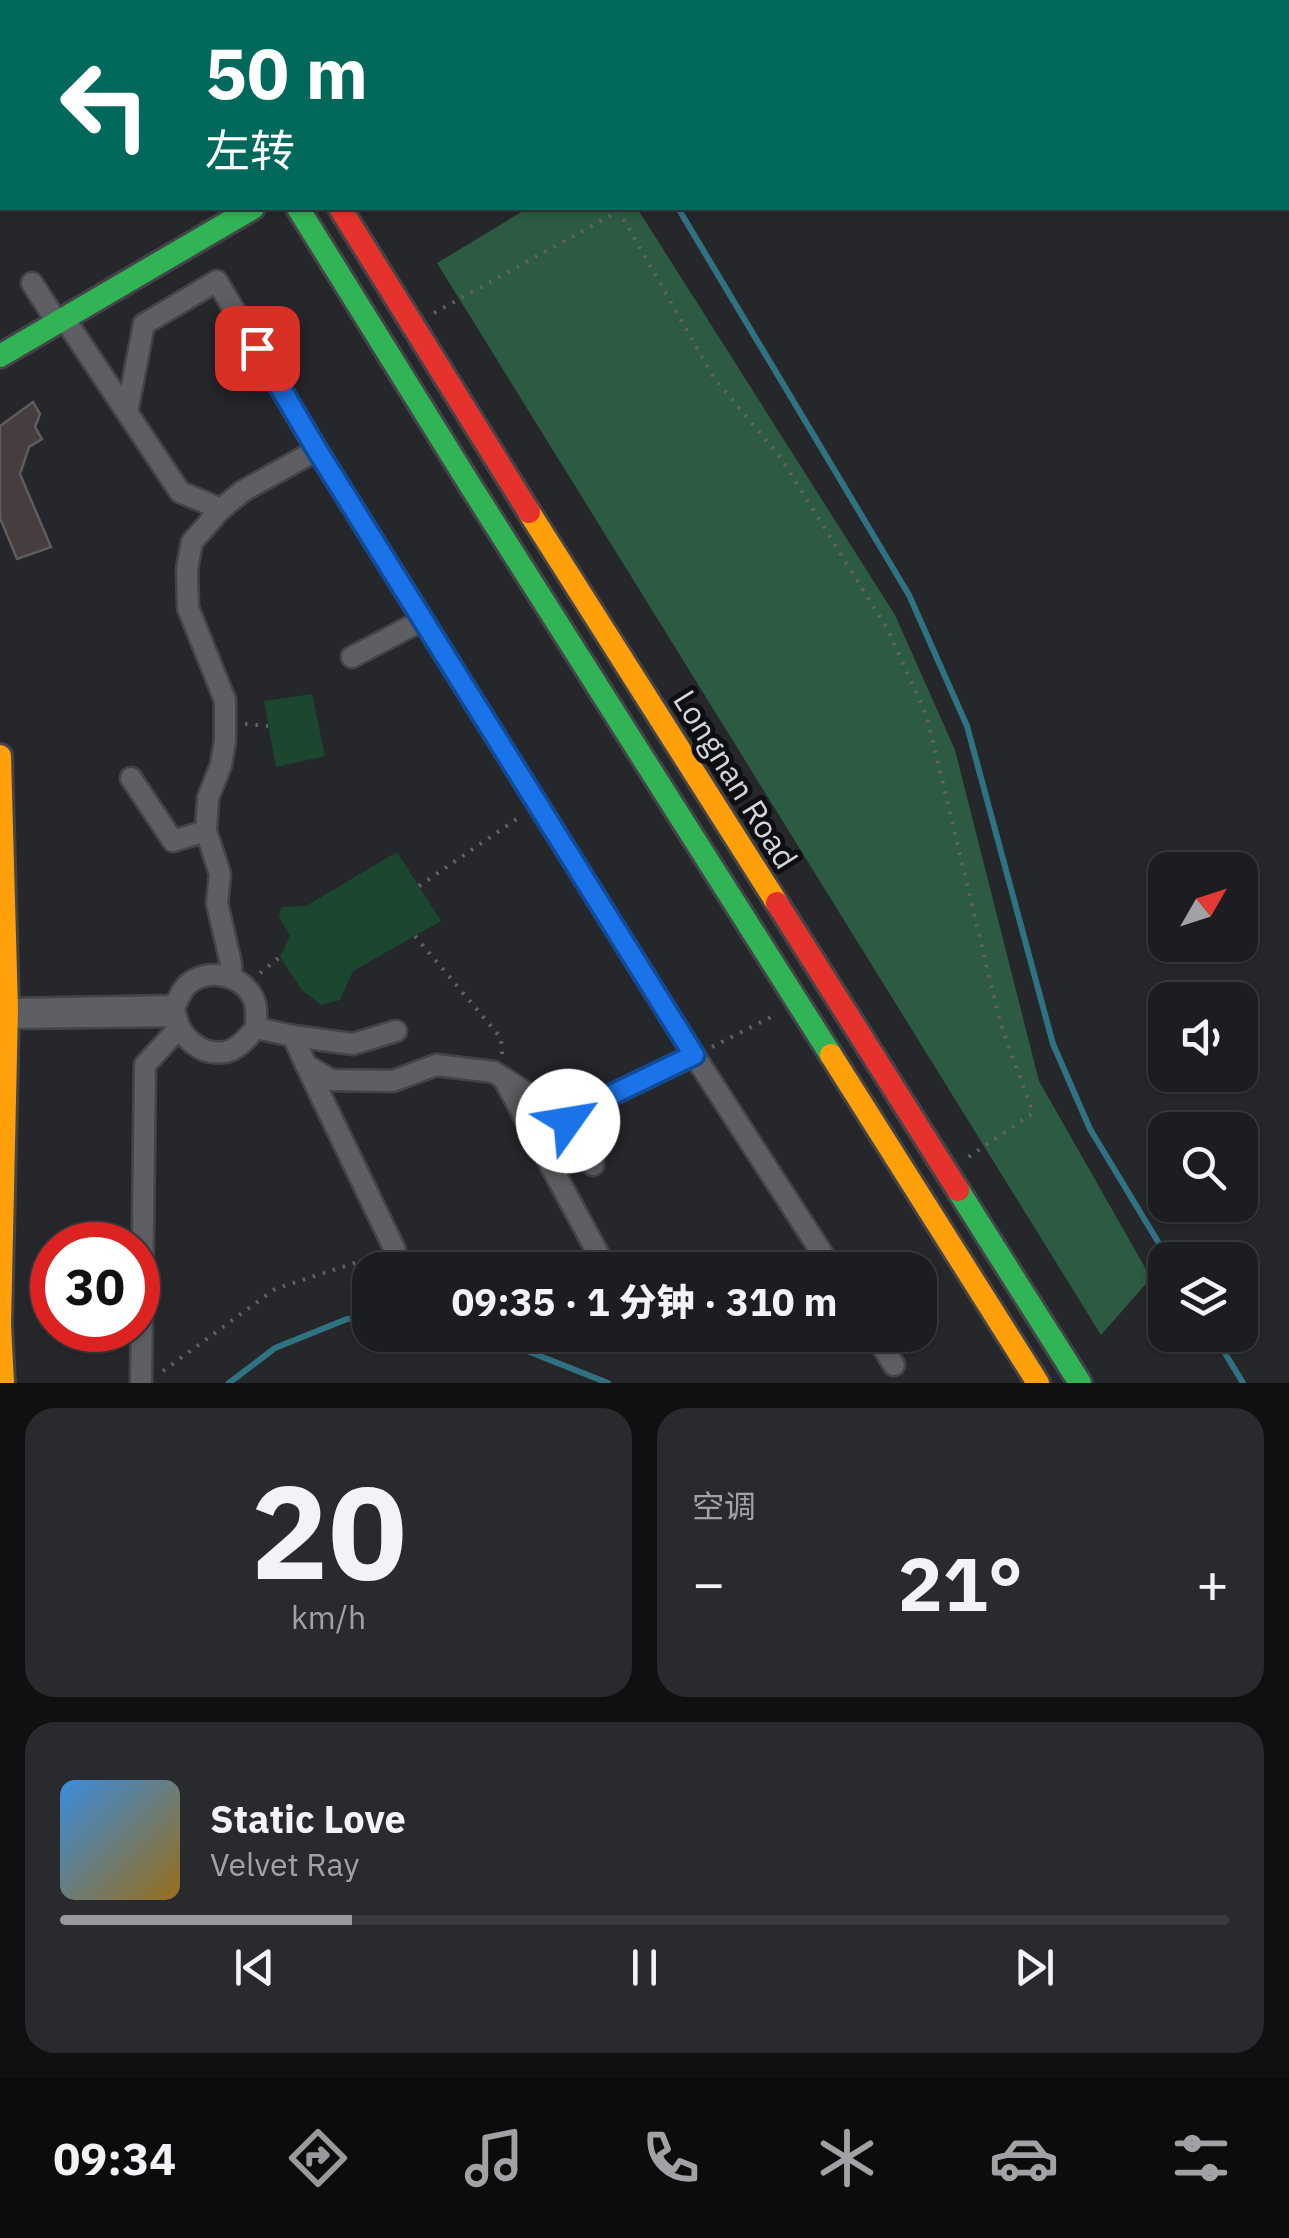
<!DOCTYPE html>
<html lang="zh">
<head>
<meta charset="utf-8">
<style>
  :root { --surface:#1c1d20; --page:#292a2d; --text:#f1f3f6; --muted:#a0a2a5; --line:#3a3b3e; --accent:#98999d }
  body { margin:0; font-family:"IBM Plex Sans","Noto Sans SC",sans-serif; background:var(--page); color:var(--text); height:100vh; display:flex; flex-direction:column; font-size:38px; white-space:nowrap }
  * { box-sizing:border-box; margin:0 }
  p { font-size:32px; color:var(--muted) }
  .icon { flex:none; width:55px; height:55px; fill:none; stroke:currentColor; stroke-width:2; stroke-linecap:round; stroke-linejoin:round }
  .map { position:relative; height:1383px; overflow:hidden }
  .panel { display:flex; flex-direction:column; gap:25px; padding:25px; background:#0f1012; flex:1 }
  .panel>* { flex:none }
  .hud { position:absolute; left:0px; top:0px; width:1290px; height:210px; box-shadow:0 2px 8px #0004,0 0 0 2px var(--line); background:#00695c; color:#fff; overflow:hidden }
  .needle { width:65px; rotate:51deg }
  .fabs { position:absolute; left:1148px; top:852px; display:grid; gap:20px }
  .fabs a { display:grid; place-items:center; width:110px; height:110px; border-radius:20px; background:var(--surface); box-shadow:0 2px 8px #0004,0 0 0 2px var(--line); font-size:50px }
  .speed { position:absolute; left:30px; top:1222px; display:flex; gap:20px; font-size:50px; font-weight:700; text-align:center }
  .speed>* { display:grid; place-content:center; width:130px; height:130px; border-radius:50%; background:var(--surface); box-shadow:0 2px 8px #0004,0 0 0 2px var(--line); line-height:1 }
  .speed .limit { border:15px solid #d22; background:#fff; color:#111 }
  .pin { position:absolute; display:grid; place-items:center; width:85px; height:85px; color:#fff; margin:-42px; border-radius:20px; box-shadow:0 5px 15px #0006 }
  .me { position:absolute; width:110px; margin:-55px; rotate:58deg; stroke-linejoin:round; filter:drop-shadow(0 0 8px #0008) }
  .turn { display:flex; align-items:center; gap:35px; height:210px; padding:0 40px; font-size:45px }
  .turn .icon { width:130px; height:130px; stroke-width:2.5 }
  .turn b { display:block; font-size:70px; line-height:85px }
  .big { font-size:75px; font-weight:800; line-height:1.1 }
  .panel .tile { flex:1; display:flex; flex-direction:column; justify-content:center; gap:15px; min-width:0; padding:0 35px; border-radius:30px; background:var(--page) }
  .panel .dial { align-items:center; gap:0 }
  .dial b { font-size:130px; line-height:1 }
  .song { display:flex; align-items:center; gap:30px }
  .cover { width:120px; height:120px; border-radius:15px; background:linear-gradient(135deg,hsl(210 70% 55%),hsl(40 70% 35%)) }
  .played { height:10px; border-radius:5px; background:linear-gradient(90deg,var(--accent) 25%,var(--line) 25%) }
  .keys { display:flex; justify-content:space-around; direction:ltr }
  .heat { display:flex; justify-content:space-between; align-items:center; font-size:55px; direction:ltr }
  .panel .tiles { flex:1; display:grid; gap:25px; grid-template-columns:1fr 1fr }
  .tile:last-child { grid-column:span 2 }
  .trip { position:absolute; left:352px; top:1252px; width:585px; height:100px; border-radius:30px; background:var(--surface); box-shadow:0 2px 8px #0004,0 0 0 2px var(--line); font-weight:800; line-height:100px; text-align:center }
  .tabs { display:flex; height:160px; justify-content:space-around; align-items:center; background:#0b0c0d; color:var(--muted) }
  .tabs .icon { width:70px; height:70px }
  .tabs .active { color:var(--accent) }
  .tabs b { font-size:45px; color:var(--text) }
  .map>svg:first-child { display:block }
  .green { fill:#1c472f }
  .forest { fill:#2c5b41 }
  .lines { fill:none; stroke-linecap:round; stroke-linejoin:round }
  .stream { stroke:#2f7383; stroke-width:6 }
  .building { fill:#463e3e; stroke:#5e5c5e; stroke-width:2.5 }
  .street-casing { stroke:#434448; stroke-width:25 }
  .fast-casing { stroke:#434448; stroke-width:28 }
  .slow-casing { stroke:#434448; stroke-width:28 }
  .jam-casing { stroke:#434448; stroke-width:28 }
  .path { stroke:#626266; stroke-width:4; stroke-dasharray:2.5 8; stroke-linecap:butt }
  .street { stroke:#5e5f62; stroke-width:20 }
  .fast { stroke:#30b455; stroke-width:22 }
  .slow { stroke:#ff9f0a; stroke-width:22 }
  .jam { stroke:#e5322d; stroke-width:22 }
  .rail { stroke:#5d5e61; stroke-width:6; stroke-dasharray:15 8; stroke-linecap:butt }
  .route-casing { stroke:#114b97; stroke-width:25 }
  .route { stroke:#1a73e8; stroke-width:18 }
  .labels { text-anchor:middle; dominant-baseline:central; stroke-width:10; stroke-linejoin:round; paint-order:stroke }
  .street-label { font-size:32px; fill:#d5d6db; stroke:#0e0f13 }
</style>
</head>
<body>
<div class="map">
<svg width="1289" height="1383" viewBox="0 0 1289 1383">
  <rect width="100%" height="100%" fill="#26272b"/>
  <g class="green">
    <path d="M312,694L325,756L276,767L264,701Z"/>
    <path d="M397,852L441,921L353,971L340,1000L321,1005L302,990L280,957L290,936L279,917L281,907L306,906Z"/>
  </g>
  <path class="forest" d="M528,208H637L895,615L955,750L1039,1081L1151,1278L1101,1335L437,263Z"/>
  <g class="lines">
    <g class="stream">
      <path d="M555,0L556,2"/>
      <path d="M678,208L909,595L967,726L1053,1044L1090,1129L1169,1260"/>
      <path d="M487,1335L608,1383"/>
      <path d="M1214,1335L1243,1383"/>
      <path d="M229,1383L275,1348L347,1319L370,1318"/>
    </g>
  </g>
  <path class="building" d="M33,402L40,414L35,427L42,439L29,447L20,474L51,547L17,559L0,518V426Z"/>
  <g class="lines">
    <defs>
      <g id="street">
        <path d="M32,283L57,322"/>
        <path d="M64,318L180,492L221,509"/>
        <path d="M127,412L144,324L217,281L317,450"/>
        <path d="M352,657L423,620"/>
        <path d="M131,778L173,841L206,831"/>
        <path d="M231,977V964L217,903L220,874L206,831L208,798L221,765L225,741V700L188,608L187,569L192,542L221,509L243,491L317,450L694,1055L578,1111L536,1099L494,1072L436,1065L393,1081L331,1080L306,1065L293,1036"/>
        <path d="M7,1018L176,1016C180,1037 201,1056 224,1052C237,1051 248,1037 256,1028C256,1021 257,1010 255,1003C246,975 209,966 187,985C182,990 178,999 175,1006L7,1009"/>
        <path d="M256,1028L293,1036L353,1044L396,1031"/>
        <path d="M694,1055L833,1270"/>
        <path d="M307,1067L395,1250"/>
        <path d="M505,1081L607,1270"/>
        <path d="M571,1109L568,1121L593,1165"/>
        <path d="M875,1335L894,1365"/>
        <path d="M141,1383L145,1065L179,1028"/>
      </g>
      <g id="fast">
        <path d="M170,0L171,2"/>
        <path d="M212,0L213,2"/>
        <path d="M298,208L470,485L831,1055"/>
        <path d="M0,356L253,208"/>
        <path d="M958,1190L1080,1383"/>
      </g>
      <g id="slow">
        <path d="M529,512L777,903"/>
        <path d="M0,756L7,1009L0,1325L3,1383"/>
        <path d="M831,1055L1038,1383"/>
      </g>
      <g id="jam">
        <path d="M340,208L529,512"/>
        <path d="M777,903L958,1190"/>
      </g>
    </defs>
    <use href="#street" class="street-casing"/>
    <use href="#fast" class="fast-casing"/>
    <use href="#slow" class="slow-casing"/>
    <use href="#jam" class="jam-casing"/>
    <g class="path">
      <path d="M434,313L619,211L714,378L781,458L888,630L927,717L1000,1022L1033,1113L967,1158"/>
      <path d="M245,724L268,726"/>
      <path d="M419,886L521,816"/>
      <path d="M415,936L501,1038L502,1054"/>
      <path d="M260,973L280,957"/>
      <path d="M712,1047L775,1015"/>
      <path d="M414,1255L464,1270"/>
      <path d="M163,1371L275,1289L376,1256"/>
    </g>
    <use href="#street" class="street"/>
    <use href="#fast" class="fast"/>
    <use href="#slow" class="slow"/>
    <use href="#jam" class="jam"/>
    <g class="rail">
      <path d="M1233,0L1235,2"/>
      <path d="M1288,56L1289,58"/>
    </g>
  </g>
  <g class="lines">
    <defs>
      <path id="route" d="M257,348L317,450L694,1055L578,1111L571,1109L568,1121"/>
    </defs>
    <use href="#route" class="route-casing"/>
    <use href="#route" class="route"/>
  </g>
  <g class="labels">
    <g class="street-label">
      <text transform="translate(736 779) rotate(58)">Longnan Road</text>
    </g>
  </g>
</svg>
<div class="fabs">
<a><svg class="needle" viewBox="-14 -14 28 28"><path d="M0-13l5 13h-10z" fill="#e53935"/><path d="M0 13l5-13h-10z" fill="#a0a2a5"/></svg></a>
<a><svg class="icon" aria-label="sound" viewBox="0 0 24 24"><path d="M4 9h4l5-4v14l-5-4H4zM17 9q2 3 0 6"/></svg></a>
<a><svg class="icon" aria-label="search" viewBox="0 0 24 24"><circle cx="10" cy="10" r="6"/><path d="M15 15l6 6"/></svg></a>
<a><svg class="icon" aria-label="layers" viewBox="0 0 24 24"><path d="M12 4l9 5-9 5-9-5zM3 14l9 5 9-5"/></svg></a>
</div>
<div class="speed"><div class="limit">30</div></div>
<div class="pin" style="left:257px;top:348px;background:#d93025"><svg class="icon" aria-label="arrive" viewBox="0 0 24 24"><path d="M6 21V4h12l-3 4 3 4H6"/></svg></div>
<svg class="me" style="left:568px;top:1121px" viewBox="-20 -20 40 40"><circle r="19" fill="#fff"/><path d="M0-13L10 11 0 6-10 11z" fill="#1a73e8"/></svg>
<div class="trip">09:35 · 1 分钟 · 310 m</div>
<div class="hud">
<div class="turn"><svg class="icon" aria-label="left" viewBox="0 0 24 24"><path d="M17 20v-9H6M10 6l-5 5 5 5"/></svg><div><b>50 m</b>左转</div></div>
</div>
</div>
<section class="panel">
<div class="tiles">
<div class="tile dial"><b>20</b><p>km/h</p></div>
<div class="tile"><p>空调</p>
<div class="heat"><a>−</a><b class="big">21°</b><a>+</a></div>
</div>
<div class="tile">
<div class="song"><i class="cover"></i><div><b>Static Love</b><p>Velvet Ray</p></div></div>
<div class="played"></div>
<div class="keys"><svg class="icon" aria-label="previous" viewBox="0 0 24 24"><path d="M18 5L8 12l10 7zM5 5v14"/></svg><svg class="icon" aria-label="pause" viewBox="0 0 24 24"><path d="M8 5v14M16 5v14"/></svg><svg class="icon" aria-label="next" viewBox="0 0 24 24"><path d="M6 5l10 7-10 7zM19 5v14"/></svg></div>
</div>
</div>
</section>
<nav class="tabs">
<b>09:34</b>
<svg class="icon active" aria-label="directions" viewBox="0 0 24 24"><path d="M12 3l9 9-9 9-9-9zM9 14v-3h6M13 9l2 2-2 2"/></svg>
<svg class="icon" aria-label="music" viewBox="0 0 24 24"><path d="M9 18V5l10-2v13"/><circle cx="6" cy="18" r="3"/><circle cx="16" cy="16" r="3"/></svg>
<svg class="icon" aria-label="phone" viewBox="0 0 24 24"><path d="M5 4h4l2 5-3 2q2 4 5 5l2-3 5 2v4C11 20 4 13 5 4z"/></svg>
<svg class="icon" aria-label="climate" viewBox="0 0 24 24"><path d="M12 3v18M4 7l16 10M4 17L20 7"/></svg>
<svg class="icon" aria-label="car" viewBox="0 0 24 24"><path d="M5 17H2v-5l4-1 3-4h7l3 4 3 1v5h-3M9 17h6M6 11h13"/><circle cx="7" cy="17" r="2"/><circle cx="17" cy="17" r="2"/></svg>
<svg class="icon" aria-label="filters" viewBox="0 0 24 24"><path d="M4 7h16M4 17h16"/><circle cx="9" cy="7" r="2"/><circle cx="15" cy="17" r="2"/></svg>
</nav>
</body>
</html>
